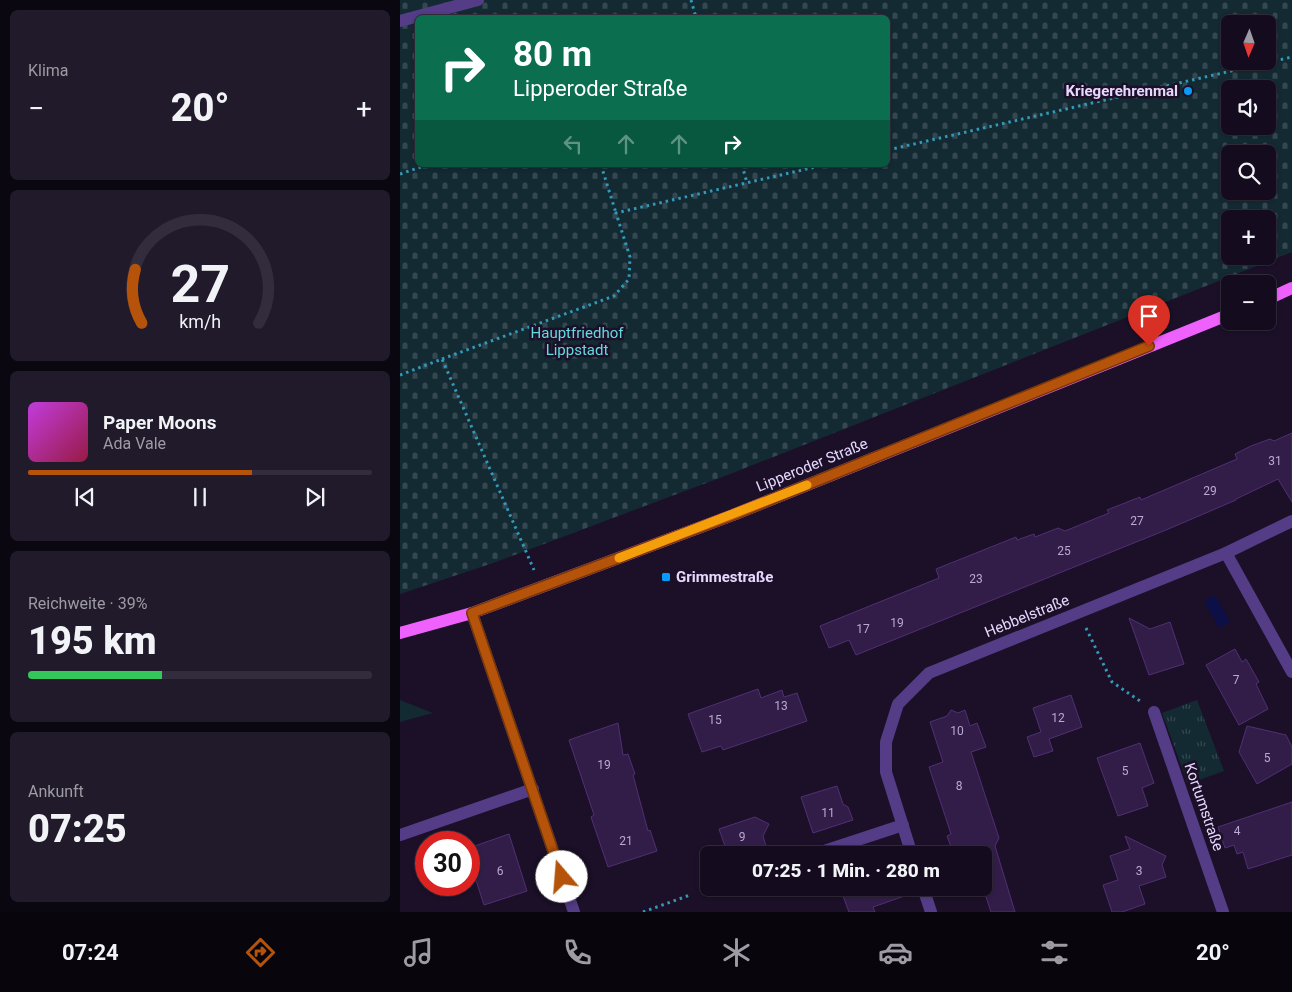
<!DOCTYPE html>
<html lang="de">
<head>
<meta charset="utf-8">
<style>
  :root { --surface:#140c1e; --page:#211a2b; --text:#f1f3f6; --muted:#9d9ba4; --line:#332c3c; --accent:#b45309 }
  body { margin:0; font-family:Roboto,sans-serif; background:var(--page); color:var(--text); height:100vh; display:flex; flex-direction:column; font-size:19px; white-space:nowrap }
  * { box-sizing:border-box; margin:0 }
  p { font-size:16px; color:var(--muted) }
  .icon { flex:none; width:28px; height:28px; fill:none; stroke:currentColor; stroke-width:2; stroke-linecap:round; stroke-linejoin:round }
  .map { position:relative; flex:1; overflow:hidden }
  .drawer { display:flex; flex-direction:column; gap:10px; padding:10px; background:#0b0710; width:400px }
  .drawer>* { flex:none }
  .hud { position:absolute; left:15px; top:15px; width:475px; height:152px; border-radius:8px; box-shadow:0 1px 4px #0004,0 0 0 1px var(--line); background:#0b6e4f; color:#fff; overflow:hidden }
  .needle { width:32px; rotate:182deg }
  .fabs { position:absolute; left:821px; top:15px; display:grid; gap:10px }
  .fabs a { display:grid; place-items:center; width:55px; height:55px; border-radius:8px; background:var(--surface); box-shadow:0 1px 4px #0004,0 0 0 1px var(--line); font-size:25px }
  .speed { position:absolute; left:15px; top:831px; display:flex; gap:10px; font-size:25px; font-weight:700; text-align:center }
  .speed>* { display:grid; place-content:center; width:65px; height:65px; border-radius:50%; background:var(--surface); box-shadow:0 1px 4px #0004,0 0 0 1px var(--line); line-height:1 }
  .speed .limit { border:8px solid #d22; background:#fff; color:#111 }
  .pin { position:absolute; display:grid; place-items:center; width:42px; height:42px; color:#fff; margin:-51px -21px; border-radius:50% 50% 50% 0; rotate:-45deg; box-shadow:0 0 5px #0007 }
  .pin .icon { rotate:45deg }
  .me { position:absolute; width:55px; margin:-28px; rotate:342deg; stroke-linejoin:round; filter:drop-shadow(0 0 4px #0008) }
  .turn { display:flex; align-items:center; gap:18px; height:105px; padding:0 15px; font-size:22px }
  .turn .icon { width:65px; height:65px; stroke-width:2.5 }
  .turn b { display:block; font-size:35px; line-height:42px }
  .lanes { display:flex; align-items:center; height:48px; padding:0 15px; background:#0003; justify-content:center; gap:25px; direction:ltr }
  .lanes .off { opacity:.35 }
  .big { font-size:38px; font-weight:800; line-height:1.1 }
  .drawer .card { flex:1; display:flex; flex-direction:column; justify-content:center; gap:8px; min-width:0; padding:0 18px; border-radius:8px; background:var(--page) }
  .drawer .dial { align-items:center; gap:0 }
  .dial svg { height:130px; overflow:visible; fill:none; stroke:var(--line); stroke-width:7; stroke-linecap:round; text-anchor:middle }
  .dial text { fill:var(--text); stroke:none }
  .song { display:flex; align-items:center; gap:15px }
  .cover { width:60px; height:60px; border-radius:8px; background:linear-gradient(135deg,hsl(290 70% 55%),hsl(340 70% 35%)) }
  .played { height:5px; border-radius:2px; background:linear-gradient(90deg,var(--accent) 65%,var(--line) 65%) }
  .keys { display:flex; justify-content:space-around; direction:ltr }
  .heat { display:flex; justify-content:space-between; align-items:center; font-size:28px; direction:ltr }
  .charge { height:8px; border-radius:4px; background:linear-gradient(90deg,#34c759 39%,var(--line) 0) }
  .trip { position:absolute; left:300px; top:846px; width:292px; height:50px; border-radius:8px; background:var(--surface); box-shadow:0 1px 4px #0004,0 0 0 1px var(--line); font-weight:800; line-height:50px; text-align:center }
  .dock { display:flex; height:80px; justify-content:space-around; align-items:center; background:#08050c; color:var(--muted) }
  .dock .icon { width:35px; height:35px }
  .dock .current { color:var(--accent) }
  .dock b { font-size:22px; color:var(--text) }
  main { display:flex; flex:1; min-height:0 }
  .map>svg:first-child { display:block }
  .grass { fill:#132a32 }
  .cemetery { fill:url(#cemetery-stones); fill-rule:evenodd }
  .park { fill:url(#park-tufts) }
  .water { fill:#0c1046 }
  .building { fill:#321d48; stroke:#512f74 }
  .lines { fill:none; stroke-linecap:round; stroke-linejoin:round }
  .path { stroke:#3299b8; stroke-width:3; stroke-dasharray:2.5 4; stroke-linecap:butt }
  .minor { stroke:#543c86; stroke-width:12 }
  .major { stroke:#ef61fc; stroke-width:12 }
  .route-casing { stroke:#753606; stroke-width:12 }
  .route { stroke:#b45309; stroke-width:9 }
  .slow { stroke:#f59e0b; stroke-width:9 }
  .poi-dot { fill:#089cfa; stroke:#1b1028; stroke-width:2 }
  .labels { text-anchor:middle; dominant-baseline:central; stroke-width:5; stroke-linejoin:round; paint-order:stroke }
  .number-label { font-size:12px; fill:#baa9d0 }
  .poi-label { font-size:15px; font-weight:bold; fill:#e7d8fe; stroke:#1b1028; text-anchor:end }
  .park-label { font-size:15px; fill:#64d9de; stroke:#1b1028 }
  .street-label { font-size:15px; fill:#e7d8fe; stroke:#1b1028 }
</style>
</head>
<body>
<main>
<section class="drawer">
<div class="card"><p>Klima</p>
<div class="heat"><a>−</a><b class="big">20°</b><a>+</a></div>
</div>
<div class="card dial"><svg viewBox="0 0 100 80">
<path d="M14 69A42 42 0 1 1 86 69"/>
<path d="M14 69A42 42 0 0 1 10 36" stroke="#b45309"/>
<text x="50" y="56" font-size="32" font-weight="700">27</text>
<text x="50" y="72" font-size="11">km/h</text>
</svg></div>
<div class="card">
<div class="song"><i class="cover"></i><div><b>Paper Moons</b><p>Ada Vale</p></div></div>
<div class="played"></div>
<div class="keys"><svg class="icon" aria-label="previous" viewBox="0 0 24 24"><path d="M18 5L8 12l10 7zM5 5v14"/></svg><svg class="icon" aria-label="pause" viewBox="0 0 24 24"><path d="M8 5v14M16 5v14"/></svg><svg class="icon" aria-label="next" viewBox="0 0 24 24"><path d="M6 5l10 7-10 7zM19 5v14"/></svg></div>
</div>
<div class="card"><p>Reichweite · 39%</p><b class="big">195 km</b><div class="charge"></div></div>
<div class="card"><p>Ankunft</p><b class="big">07:25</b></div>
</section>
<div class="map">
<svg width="892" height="912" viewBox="0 0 892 912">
  <defs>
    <pattern id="cemetery-stones" width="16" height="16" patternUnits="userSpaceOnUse" patternTransform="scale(1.25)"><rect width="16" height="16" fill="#132a32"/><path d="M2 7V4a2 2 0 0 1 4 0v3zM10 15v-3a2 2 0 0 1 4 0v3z" fill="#354851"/></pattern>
    <pattern id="park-tufts" width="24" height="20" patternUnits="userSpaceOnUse" patternTransform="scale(1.25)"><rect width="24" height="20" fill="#132a32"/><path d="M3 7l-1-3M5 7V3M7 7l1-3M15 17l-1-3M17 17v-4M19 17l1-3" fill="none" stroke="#354851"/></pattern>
  </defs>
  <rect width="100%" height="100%" fill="#1b1028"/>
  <path class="grass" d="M0,700L33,713L0,722Z"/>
  <path class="cemetery" d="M0,0H892V252L325,476L93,563L0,594ZM18,18H488V165H18ZM830,24H868V61H830ZM830,89H868V126H830ZM830,154H868V191H830ZM830,219H868V256H830Z"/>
  <path class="park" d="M797,700L824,771L788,784L762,713Z"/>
  <path class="water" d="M815,595L830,622L819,628L804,601Z"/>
  <g class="building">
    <path d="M892,433V502L878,479L836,499V500L766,530L456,655L449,640L429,648L420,626L539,578L536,569L616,537L617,540L634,534L635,537L658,528L665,531L709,513L707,510L740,497L741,500L837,459L835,454L851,446L870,439L874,441Z"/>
    <path d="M729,618L750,629L770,622L784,664L749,675Z"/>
    <path d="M835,649L842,662L846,659L859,682L856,684L868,709L839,725L806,665Z"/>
    <path d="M358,689L361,698L382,690L384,697L397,693L407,721L323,750L321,746L302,752L288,714Z"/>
    <path d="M671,695L682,727L649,739L653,751L634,757L627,737L641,732L633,708Z"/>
    <path d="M551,710L558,713L565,710L570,726L577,723L586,747L571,752L599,838L595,846L615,912H591L583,888L584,855H554L547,836L551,834L529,767L543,762L530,722L547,716Z"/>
    <path d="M218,723L223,755L228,754L235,774L233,775L248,831L250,830L257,851L208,867L191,817L194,815L169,740Z"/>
    <path d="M847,726L886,735L892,747V764L857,784L839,752Z"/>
    <path d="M740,743L754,783L742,788L748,806L718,816L697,758Z"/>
    <path d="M437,786L443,804L448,807L453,820L413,833L401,797Z"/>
    <path d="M892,802V855L848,869L843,852L837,854L834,845L825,848L818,827Z"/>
    <path d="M355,817L369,824L363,836L367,849L348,855H328L319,829Z"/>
    <path d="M109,834L127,891L84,905L69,859V848Z"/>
    <path d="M725,836L766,856L762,865L766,877L739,886L745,904L722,912H712L703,885L718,880L710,856L730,849Z"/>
    <path d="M440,888H515L516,892L473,907L475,912H449Z"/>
  </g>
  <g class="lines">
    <g class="path">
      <path d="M291,0L296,18"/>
      <path d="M488,150L892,57"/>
      <path d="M201,165L216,213"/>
      <path d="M342,165L347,183"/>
      <path d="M0,174L27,165"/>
      <path d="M42,359L214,296L229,279L230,257L216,213L424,165"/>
      <path d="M0,375L42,359L134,570"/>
      <path d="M686,628L712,682L740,701"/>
      <path d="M243,912L290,895"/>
    </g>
    <g class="minor">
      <path d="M0,21L78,0"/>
      <path d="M826,553L892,672"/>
      <path d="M72,613L174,912"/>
      <path d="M754,712L823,912"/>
      <path d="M0,835L133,789"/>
      <path d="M412,855L503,825"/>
      <path d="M512,855L486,772V742L498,704L529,673L826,553L892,521"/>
      <path d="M523,888L531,912"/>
      <path d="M307,890L313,888"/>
    </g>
    <g class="major">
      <path d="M868,299L892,288"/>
      <path d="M0,633L72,613L333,515L830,314"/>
    </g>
  </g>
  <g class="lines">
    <defs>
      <path id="route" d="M162,877L72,613L333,515L749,346"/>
    </defs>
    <use href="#route" class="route-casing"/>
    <use href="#route" class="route"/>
    <path class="slow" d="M219,558L407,485"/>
  </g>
  <g class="poi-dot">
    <circle cx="788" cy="91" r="5"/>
    <rect x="261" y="572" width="10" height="10" rx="2.5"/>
  </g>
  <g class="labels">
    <g class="number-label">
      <text x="875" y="461">31</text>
      <text x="810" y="491">29</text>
      <text x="737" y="521">27</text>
      <text x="664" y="551">25</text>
      <text x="576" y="579">23</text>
      <text x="497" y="623">19</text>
      <text x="463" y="629">17</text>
      <text x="836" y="680">7</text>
      <text x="381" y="706">13</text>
      <text x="658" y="718">12</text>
      <text x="315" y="720">15</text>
      <text x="557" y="731">10</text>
      <text x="867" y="758">5</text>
      <text x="204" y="765">19</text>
      <text x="725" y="771">5</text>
      <text x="559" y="786">8</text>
      <text x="428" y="813">11</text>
      <text x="837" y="831">4</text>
      <text x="342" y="837">9</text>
      <text x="226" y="841">21</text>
      <text x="100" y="871">6</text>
      <text x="739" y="871">3</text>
    </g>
    <g class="poi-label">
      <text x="778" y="91">Kriegerehrenmal</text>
      <text x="276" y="577" text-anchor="start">Grimmestraße</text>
    </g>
    <g class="park-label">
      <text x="177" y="333">Hauptfriedhof<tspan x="177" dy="17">Lippstadt</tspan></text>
    </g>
    <g class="street-label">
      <text transform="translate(412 465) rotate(-22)">Lipperoder Straße</text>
      <text transform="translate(627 616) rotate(-22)">Hebbelstraße</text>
      <text transform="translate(804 807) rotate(71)">Kortumstraße</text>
    </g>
  </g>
</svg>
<div class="fabs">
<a><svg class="needle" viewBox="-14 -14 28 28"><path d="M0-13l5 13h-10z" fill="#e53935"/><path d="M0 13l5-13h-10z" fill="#9d9ba4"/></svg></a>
<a><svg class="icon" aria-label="sound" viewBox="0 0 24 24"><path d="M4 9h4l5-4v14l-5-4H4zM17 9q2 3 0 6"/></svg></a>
<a><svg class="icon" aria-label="search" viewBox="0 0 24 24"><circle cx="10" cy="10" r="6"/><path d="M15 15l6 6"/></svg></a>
<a>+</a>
<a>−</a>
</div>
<div class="speed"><div class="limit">30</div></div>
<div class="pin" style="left:749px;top:346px;background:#d93025"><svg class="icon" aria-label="arrive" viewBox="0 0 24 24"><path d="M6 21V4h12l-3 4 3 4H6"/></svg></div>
<svg class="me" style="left:162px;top:877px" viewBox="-20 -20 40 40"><circle r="19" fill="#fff"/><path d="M0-13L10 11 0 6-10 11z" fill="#b45309"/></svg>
<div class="trip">07:25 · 1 Min. · 280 m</div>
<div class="hud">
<div class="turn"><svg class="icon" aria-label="right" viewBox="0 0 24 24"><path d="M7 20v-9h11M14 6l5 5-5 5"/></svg><div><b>80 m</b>Lipperoder Straße</div></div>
<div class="lanes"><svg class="icon off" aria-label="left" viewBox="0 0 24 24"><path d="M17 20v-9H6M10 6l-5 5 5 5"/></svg><svg class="icon off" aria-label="ahead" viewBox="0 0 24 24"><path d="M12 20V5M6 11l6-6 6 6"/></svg><svg class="icon off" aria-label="ahead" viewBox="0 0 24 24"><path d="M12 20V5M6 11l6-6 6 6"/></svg><svg class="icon" aria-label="right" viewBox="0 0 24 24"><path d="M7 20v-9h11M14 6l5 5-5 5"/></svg></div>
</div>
</div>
</main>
<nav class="dock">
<b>07:24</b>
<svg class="icon current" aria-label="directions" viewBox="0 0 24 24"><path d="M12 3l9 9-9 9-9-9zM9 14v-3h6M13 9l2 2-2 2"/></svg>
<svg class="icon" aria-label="music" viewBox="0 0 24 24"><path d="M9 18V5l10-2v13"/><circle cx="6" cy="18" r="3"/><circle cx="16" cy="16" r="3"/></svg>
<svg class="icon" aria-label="phone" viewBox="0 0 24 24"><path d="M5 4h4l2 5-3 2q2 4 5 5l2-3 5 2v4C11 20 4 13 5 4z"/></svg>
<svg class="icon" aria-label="climate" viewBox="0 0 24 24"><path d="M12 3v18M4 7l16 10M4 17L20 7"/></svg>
<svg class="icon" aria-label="car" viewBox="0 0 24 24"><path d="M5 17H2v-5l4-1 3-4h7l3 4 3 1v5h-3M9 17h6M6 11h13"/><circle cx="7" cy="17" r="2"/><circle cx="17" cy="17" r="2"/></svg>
<svg class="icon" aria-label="filters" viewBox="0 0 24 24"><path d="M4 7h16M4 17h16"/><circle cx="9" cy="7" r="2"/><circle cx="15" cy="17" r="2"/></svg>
<b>20°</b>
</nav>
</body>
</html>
